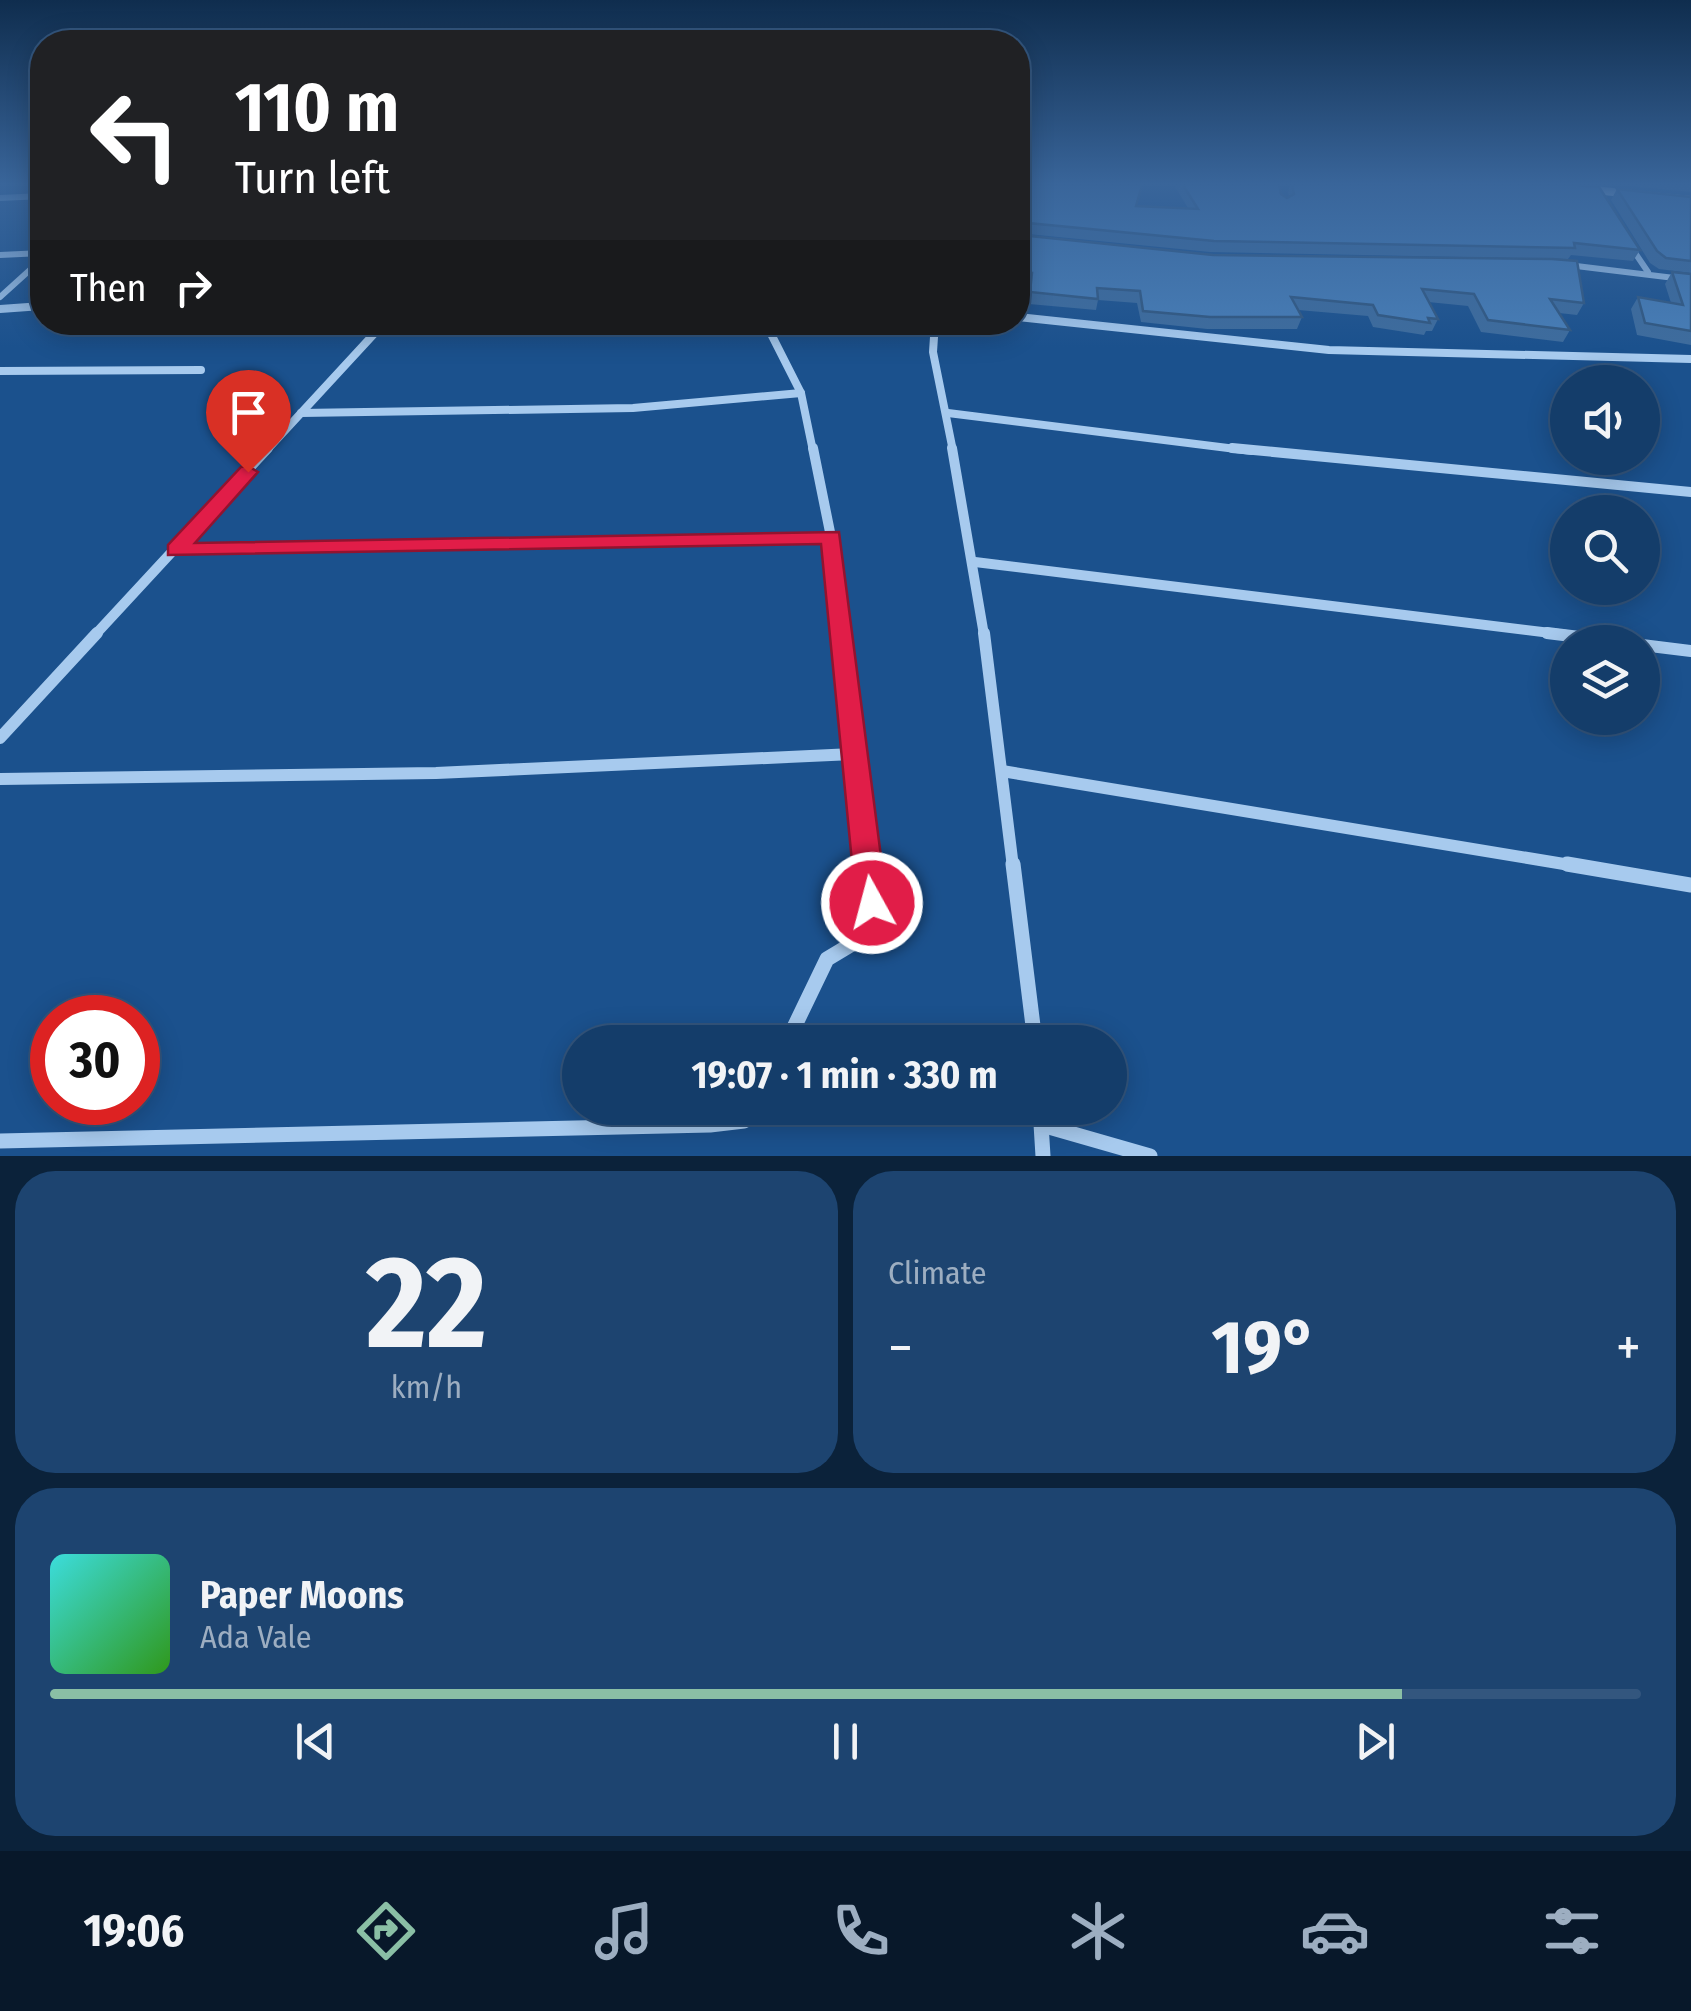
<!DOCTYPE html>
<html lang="en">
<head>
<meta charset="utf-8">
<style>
  :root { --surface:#143d6a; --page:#1d4470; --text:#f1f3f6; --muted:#9daec1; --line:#33567e; --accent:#8abfa5 }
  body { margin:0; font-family:"Fira Sans Condensed",sans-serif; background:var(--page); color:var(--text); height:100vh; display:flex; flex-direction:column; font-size:38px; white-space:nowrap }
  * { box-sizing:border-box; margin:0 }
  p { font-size:32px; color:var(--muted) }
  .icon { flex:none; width:55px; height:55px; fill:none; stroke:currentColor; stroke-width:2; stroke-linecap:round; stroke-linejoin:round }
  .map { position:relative; height:1156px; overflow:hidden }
  .sheet { display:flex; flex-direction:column; gap:15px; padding:15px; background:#0b223a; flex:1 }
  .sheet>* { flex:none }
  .top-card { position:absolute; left:30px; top:30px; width:1000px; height:305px; border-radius:40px; box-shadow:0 5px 25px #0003,0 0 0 2px var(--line); background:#202124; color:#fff; overflow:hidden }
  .fabs { position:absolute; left:1550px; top:365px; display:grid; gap:20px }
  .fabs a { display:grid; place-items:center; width:110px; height:110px; border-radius:50%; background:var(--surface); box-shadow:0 5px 25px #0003,0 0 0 2px var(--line); font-size:50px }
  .speed { position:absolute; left:30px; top:995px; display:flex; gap:20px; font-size:50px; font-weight:700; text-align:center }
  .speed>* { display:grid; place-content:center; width:130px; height:130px; border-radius:50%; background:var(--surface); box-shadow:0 5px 25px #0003,0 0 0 2px var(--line); line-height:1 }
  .speed .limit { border:15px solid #d22; background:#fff; color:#111 }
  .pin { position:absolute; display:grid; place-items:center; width:85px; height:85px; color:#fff; margin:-102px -42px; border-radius:50% 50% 50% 0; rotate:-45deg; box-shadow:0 0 10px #0007 }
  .pin .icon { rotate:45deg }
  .me { position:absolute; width:110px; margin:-55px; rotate:353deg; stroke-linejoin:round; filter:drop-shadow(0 0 8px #0008) }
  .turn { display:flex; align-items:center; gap:35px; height:210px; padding:0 40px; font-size:45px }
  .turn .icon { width:130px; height:130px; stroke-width:2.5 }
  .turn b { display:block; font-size:70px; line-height:85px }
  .then { display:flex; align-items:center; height:95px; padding:0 40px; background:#0003; gap:20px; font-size:38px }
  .big { font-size:75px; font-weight:700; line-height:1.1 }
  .sheet .tile { flex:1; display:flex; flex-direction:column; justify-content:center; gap:15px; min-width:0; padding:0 35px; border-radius:40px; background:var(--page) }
  .sheet .dial { align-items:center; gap:0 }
  .dial b { font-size:130px; line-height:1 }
  .song { display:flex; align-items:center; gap:30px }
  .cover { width:120px; height:120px; border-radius:15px; background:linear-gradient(135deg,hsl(180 70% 55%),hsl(110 70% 35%)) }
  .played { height:10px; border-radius:5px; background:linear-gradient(90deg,var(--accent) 85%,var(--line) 85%) }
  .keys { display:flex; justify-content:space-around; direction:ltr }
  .heat { display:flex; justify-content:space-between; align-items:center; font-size:55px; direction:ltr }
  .sheet .tiles { flex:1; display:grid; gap:15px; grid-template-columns:1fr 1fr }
  .tile:last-child { grid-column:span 2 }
  .trip { position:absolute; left:562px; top:1025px; width:565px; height:100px; border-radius:50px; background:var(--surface); box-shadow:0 5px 25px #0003,0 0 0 2px var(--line); font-weight:700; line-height:100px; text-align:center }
  .menu { display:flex; height:160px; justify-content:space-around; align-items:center; background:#08182a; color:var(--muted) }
  .menu .icon { width:70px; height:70px }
  .menu .on { color:var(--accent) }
  .menu b { font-size:45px; color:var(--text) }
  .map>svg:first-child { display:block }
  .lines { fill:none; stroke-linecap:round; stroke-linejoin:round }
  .street-far4 { stroke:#a7caee; stroke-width:6 }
  .street-far3 { stroke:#a7caee; stroke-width:8 }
  .street-far2 { stroke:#a7caee; stroke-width:10 }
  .street-far1 { stroke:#a7caee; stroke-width:12 }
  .street { stroke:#a7caee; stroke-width:15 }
  .primary { fill:#eef5ff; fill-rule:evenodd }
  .wall { fill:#3e6c9d }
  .building { fill:#487eb7; stroke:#325880; stroke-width:2.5 }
  .route { fill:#e11d48; stroke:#92132f; stroke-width:2.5 }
</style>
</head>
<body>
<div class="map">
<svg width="1691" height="1156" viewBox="0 0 1691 1156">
  <rect width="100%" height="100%" fill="#1b518d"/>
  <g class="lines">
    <g class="street-far4">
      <path d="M0,198L42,196"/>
      <path d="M1629,244L1648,272"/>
      <path d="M0,255L42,253"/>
      <path d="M1568,265L1691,280"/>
      <path d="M0,297L42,259"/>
    </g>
    <g class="street-far3">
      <path d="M0,309L42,306"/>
      <path d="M1018,317L1329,350L1691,359"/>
      <path d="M765,322L801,393L813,451"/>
      <path d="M935,322L933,352L953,451"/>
      <path d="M0,371L201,370"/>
      <path d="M301,413L633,408L801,393"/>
      <path d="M948,413L1252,451"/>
      <path d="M266,451L385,322"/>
    </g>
    <g class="street-far2">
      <path d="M813,448L831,537L842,635"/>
      <path d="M952,448L984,635"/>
      <path d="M1232,448L1691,492"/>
      <path d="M176,550L831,537"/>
      <path d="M975,562L1567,635"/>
      <path d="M95,635L268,448"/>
    </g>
    <g class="street-far1">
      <path d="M842,633L868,867"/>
      <path d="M984,633L1013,867"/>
      <path d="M1547,633L1620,642"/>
      <path d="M1642,645L1691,651"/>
      <path d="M0,738L97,633"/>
      <path d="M1002,771L1582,867"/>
      <path d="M0,779L436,773L853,754"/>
    </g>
    <g class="street">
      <path d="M1013,864L1035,1042"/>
      <path d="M1567,864L1691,885"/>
      <path d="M787,1042L827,959L862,938L872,903L868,864"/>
      <path d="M1040,1108L1043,1156"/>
      <path d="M1042,1125L1150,1156"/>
      <path d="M0,1141L710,1125L744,1121L763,1108"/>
    </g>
    <path class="primary" d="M1538,185H1584L1691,196V204L1545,189Z"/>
  </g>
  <g class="wall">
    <path d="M1018,185L1136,206L1188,208L1174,185H1279L1281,194L1287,198L1289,197L1288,192L1290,185H1575L1640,250L1633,261L1571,255L1568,259L1210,252L1018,233Z"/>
    <path d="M1620,185H1691V192Z"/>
    <path d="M1617,189L1691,197V273L1659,269L1650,263L1611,200Z"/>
    <path d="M1018,244L1584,303L1577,315L1559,313L1570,330L1563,342L1481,332L1468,306L1428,302L1438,319L1432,331H1426L1424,335L1373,327L1368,316L1298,310L1302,317L1297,329H1207L1141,322L1137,303L1098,300L1096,310L1029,304L1030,284L1018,283Z"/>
    <path d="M1672,272L1691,274V345L1637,335L1631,309L1638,297L1671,303L1665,284Z"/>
  </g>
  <g class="building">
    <path d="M1018,185H1142L1136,206L1198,209L1183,185H1279L1281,194L1287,198L1294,194L1292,185H1575L1599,187L1640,250L1574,243L1575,248L1214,241L1018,222Z"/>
    <path d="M1617,189L1691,197V261L1666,258L1657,251Z"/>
    <path d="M1020,235L1213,255L1552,259L1577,261L1584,303L1550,299L1570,330L1488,320L1474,294L1422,289L1438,319L1428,318L1430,323L1378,315L1373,305L1291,297L1302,317H1210L1143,311L1140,291L1097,288L1098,299L1030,292L1032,273L1018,272V244Z"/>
    <path d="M1672,272L1691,274V331L1645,323L1638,297L1683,305Z"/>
  </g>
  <linearGradient id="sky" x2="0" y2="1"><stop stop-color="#0f2d4e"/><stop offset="0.53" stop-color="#39659a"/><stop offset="1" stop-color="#39659a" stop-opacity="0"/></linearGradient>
  <rect width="1691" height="347" fill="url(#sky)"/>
  <path class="route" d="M248,466L258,472L195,543L839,532L887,903L883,913L872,918L861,913L856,903L821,544L168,555V545L241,467Z"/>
</svg>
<div class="fabs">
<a><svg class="icon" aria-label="sound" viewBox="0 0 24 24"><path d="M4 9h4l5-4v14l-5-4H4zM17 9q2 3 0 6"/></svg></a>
<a><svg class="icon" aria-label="search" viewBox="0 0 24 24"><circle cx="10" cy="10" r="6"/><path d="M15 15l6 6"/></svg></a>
<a><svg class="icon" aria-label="layers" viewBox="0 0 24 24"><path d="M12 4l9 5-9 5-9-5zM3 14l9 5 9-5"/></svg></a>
</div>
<div class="speed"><div class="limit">30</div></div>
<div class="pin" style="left:248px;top:472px;background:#d93025"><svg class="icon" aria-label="arrive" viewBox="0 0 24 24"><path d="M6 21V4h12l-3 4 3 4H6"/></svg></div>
<svg class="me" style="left:872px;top:903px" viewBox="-20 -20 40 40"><circle r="17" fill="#e11d48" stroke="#fff" stroke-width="3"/><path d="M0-11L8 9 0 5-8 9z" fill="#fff"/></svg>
<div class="trip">19:07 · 1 min · 330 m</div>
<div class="top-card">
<div class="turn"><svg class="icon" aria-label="left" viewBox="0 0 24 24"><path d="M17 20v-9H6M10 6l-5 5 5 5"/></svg><div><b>110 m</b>Turn left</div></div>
<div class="then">Then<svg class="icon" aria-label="right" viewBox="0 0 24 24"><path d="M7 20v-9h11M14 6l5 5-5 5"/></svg></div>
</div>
</div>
<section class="sheet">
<div class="tiles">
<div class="tile dial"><b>22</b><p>km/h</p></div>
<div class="tile"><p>Climate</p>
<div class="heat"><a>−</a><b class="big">19°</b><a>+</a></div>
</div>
<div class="tile">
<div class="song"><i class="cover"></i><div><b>Paper Moons</b><p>Ada Vale</p></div></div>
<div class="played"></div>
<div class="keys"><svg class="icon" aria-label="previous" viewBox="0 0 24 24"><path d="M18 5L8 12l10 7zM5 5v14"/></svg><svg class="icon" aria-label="pause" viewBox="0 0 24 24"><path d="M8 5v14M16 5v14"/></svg><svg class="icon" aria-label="next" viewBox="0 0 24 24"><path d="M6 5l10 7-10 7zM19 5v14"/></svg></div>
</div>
</div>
</section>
<nav class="menu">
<b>19:06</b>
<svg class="icon on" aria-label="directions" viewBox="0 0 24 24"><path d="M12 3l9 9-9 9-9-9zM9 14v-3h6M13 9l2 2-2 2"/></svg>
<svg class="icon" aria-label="music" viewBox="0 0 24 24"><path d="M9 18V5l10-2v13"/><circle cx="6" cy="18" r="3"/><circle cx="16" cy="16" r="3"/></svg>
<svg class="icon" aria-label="phone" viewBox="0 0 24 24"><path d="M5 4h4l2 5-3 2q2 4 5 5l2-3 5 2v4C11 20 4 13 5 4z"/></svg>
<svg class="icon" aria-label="climate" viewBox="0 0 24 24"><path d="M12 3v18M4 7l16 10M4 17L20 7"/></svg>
<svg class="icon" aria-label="car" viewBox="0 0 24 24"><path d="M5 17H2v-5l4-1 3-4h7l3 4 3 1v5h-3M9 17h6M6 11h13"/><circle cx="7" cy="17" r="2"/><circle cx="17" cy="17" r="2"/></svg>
<svg class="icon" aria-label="filters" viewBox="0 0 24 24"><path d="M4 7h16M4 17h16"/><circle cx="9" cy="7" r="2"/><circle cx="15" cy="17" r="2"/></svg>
</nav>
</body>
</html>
